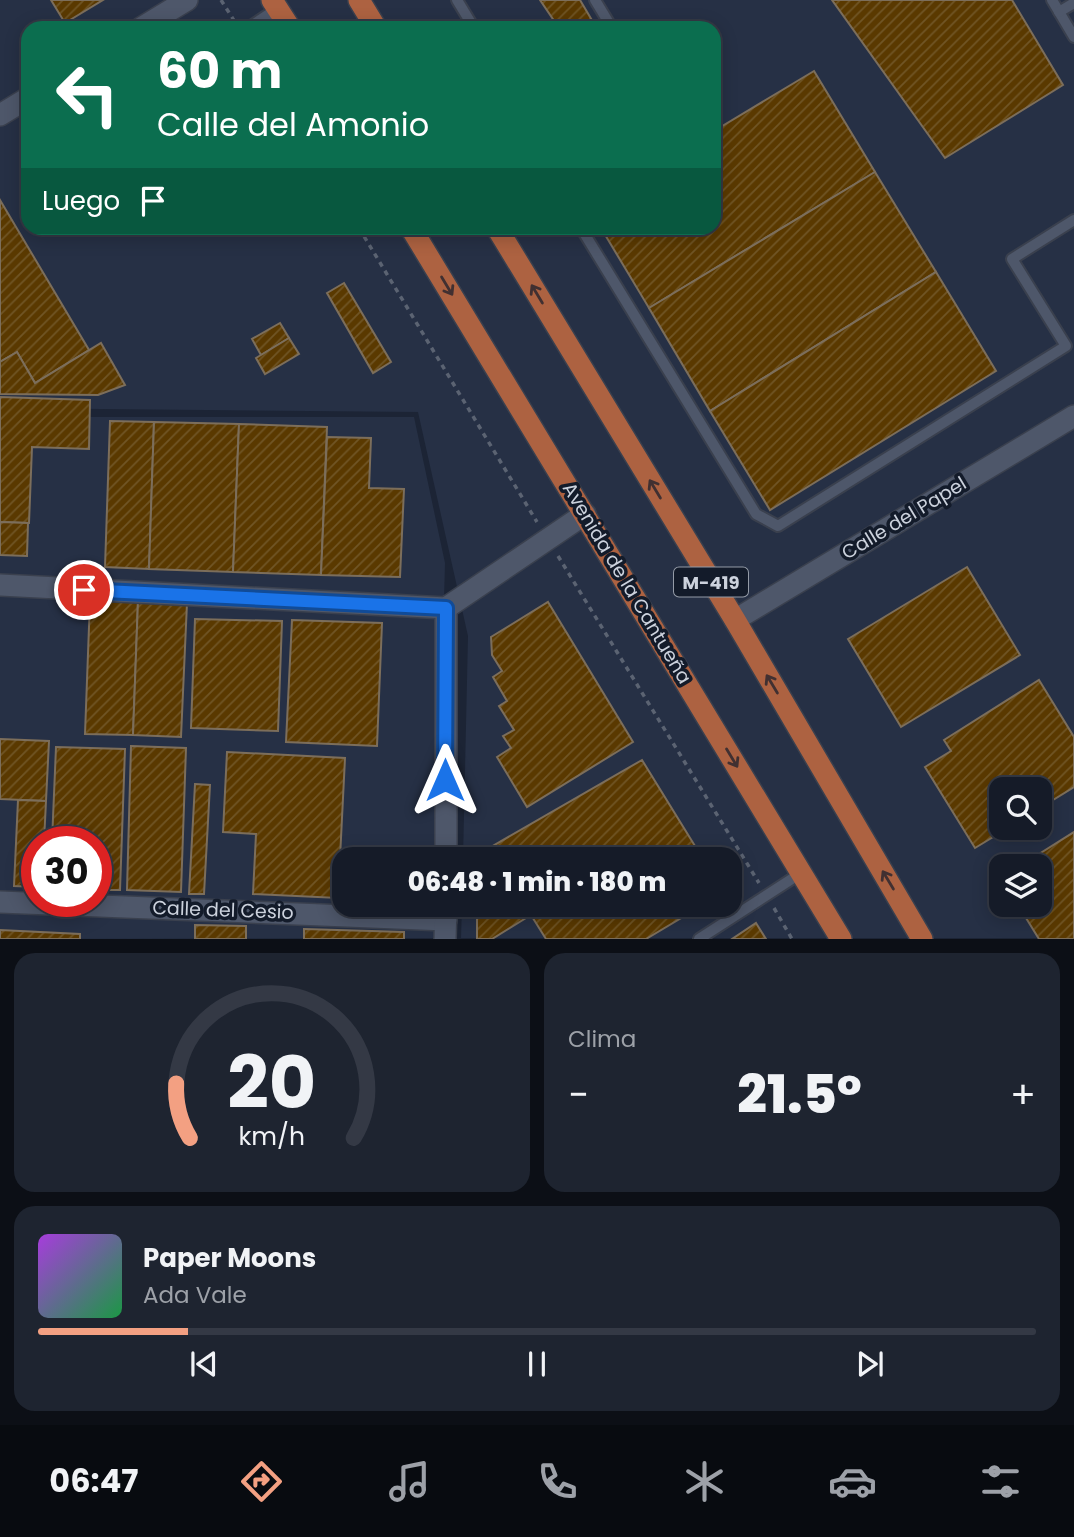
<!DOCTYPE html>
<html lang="es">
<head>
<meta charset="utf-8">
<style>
  :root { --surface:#151b28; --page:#1e2430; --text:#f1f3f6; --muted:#9da1a8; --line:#343945; --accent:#f3a082 }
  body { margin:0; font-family:Poppins,sans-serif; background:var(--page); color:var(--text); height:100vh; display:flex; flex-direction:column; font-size:26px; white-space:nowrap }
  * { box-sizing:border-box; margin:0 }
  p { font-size:23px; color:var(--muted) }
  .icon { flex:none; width:38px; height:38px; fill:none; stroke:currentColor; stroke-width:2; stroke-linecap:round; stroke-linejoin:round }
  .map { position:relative; height:939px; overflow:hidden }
  .sheet { display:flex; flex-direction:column; gap:14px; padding:14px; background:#0c0f16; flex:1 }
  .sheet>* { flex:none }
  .hud { position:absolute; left:21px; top:21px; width:700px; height:214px; border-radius:21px; box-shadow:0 4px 18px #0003,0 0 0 2px var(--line); background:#0b6e4f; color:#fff; overflow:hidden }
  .tools { position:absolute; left:989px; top:777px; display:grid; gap:14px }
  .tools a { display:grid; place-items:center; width:63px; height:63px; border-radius:14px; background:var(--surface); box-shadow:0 4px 18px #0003,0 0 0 2px var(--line); font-size:35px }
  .speed { position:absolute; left:21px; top:826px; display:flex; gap:14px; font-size:35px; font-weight:700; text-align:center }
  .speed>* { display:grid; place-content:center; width:91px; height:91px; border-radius:50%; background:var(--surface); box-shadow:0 4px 18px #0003,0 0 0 2px var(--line); line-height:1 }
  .speed .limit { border:10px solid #d22; background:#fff; color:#111 }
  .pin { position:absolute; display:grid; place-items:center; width:60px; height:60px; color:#fff; margin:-30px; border:4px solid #fff; border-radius:50%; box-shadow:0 2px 7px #0007 }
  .me { position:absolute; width:77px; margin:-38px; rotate:0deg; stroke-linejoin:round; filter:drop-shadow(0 0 5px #0008) }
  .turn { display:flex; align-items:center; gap:24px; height:147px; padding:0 21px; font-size:32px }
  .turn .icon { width:91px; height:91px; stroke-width:2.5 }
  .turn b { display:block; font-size:49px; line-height:60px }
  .then { display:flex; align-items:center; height:66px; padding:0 21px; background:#0003; gap:14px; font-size:26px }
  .big { font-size:52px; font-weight:800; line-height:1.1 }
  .sheet .widget { flex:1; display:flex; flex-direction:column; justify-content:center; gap:10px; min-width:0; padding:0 24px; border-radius:21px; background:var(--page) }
  .sheet .dial { align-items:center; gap:0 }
  .dial svg { height:182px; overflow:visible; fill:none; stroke:var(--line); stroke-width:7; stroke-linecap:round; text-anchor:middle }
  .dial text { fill:var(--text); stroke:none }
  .song { display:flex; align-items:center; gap:21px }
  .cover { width:84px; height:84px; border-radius:10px; background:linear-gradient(135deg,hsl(280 70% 55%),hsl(140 70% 35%)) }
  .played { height:7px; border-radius:4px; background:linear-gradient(90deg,var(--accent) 15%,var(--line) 15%) }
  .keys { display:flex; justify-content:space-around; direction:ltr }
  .heat { display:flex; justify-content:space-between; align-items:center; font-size:38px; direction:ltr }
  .sheet .tiles { flex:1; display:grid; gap:14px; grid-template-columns:1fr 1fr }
  .widget:last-child { grid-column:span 2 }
  .trip { position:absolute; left:332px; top:847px; width:410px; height:70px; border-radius:21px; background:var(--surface); box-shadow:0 4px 18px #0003,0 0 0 2px var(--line); font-weight:800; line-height:70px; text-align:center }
  .tab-bar { display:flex; height:112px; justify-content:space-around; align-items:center; background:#080b10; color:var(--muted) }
  .tab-bar .icon { width:49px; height:49px }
  .tab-bar .on { color:var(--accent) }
  .tab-bar b { font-size:32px; color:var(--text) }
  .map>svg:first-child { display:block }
  .built { fill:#263045; fill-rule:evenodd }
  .building { fill:url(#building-hatch); stroke:#7c6e5b; stroke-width:2 }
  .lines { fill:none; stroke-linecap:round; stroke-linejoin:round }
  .lane-casing { stroke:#3a404e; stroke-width:14 }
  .street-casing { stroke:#3a404e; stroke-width:24 }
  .primary-casing { stroke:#3a404e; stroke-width:24 }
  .path { stroke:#5b6372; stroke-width:3.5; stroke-dasharray:5 5; stroke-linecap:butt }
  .lane { stroke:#4e576a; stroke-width:10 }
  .street { stroke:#4e576a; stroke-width:21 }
  .primary { stroke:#ad6241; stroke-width:21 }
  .oneway { stroke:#413031 }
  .route-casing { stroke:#114b97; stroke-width:18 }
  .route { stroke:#1a73e8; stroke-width:12 }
  .labels { text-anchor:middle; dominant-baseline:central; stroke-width:7; stroke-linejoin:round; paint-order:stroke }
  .shield { fill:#131b2a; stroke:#949ba7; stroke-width:2 }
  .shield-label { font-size:18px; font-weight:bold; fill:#ccd2dd }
  .street-label { font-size:19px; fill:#ccd2dd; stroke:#131b2a }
</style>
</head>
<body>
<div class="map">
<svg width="1074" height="939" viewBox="0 0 1074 939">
  <defs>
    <pattern id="building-hatch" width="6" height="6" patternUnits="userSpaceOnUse" patternTransform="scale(1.75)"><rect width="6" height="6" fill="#5a3900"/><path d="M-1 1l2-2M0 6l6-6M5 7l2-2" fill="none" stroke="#705525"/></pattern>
  </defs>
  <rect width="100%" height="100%" fill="#1c2435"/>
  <g class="built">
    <path d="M0,0H1074V938H461L462,905H730V859H463L468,636L418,412L0,408ZM28,28H714V228H28ZM1001,789H1040V828H1001ZM1001,866H1040V905H1001Z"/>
    <path d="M0,417H414L445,563L437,859H345V905H436L435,938L0,939ZM37,842H96V901H37Z"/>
  </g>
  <g class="building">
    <path d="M51,0H103L65,23Z"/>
    <path d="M540,0H580L593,22L585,28H559Z"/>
    <path d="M832,0H1012L1063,85L945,158Z"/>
    <path d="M814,71L875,172L649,308L601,228H714V131Z"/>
    <path d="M875,172L936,272L710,411L649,308Z"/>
    <path d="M0,200L89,350L35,383L17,352L0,362Z"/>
    <path d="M936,272L996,371L770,510L710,411Z"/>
    <path d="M344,283L391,362L373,373L327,293Z"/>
    <path d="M280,323L289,338L261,355L252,339Z"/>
    <path d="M289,338L299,354L265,374L256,358Z"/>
    <path d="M101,343L125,385L98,395L0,394V362L17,352L35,383Z"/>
    <path d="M0,397L90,400L89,449L32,447L29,523L0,522Z"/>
    <path d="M110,421L154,422L149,569L105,567Z"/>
    <path d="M154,422L239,424L233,572L149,569Z"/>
    <path d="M239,424L327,427L321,575L233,572Z"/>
    <path d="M327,437L371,438L369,488L404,489L400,577L321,575Z"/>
    <path d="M0,522L28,523L27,556L0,555Z"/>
    <path d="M967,567L1020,655L901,727L848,639Z"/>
    <path d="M90,600L138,601L133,735L85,734Z"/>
    <path d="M138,601L187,603L181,737L133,735Z"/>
    <path d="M548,602L633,742L527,807L497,757L511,748L503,736L514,730L499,706L507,701L493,677L502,671L492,655L491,637Z"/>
    <path d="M195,619L282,621L278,731L191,728Z"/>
    <path d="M292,620L382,623L377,746L286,742Z"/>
    <path d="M1039,680L1074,737V787L1040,808V789H1001V828H1008L975,848L925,767L951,751L944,740Z"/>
    <path d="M0,739L49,741L46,801L0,799Z"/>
    <path d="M131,746L186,748L181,892L127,890Z"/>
    <path d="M56,747L125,749L120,890H96V842H52Z"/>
    <path d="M227,752L345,758L338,898L253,894L256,834L223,832Z"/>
    <path d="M642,760L703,859H477V855Z"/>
    <path d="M195,784L210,785L204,894H189Z"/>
    <path d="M18,800L46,801L44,842H37V887L14,886Z"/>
    <path d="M1074,832V939H1039L1018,905H1040V866H1035L1031,859Z"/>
    <path d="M477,905H703L646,939H546L531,915L492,939H477Z"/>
    <path d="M756,923L766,939H732Z"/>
    <path d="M195,925L246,926V939H195Z"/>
    <path d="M304,929L404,932V939H304Z"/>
    <path d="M0,930L80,934V939H0Z"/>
  </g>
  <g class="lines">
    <defs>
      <g id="lane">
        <path d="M457,0L474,28"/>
        <path d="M595,0L612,28"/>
        <path d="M1052,0L1074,37"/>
        <path d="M1059,12L1074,3"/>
        <path d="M248,28L278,8"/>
        <path d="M581,228L756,514L778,526L1066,346L1012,259L1074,220"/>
        <path d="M699,939L801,873"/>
      </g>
      <g id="street">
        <path d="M141,28L187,0"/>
        <path d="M0,115L28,98"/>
        <path d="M0,585L446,608L585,514"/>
        <path d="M735,620L1074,416"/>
        <path d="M446,859V608"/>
        <path d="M0,902L446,920"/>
        <path d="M445,939L446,905"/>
      </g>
      <g id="primary">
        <path d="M272,0L290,28"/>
        <path d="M359,0L376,28"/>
        <path d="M411,228L841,939"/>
        <path d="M497,228L735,620L922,939"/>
      </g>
    </defs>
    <use href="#lane" class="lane-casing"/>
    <use href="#street" class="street-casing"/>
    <use href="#primary" class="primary-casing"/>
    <g class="path">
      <path d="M221,0L235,22"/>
      <path d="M359,228L537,522"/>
      <path d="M558,556L759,883"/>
      <path d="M774,908L792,939"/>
    </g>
    <use href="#lane" class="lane"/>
    <use href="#street" class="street"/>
    <use href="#primary" class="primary"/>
  </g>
  <defs><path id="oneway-shaft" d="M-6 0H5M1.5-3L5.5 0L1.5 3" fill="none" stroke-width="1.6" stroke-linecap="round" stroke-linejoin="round" transform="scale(1.75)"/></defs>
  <g class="oneway">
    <use href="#oneway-shaft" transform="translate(447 286) rotate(59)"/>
    <use href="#oneway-shaft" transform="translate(537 294) rotate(-121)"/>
    <use href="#oneway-shaft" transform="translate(655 489) rotate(-121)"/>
    <use href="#oneway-shaft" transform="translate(772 684) rotate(-121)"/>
    <use href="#oneway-shaft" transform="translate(732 758) rotate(59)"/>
    <use href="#oneway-shaft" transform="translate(888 880) rotate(-121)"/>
  </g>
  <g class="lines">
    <defs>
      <path id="route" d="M84,590L446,608L445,780"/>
    </defs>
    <use href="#route" class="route-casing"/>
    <use href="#route" class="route"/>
  </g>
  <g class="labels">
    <rect class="shield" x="674" y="567.5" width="74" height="29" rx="5"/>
    <g class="shield-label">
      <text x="711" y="582">M-419</text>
    </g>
    <g class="street-label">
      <text transform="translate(904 518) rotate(-31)">Calle del Papel</text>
      <text transform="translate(627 583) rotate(59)">Avenida de la Cantueña</text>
      <text transform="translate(223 910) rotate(2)">Calle del Cesio</text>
    </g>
  </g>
</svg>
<div class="tools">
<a><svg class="icon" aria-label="search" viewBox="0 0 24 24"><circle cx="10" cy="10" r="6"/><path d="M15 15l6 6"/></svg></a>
<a><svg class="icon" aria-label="layers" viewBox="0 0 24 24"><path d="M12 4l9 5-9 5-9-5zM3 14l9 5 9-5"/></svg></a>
</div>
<div class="speed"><div class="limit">30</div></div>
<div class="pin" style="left:84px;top:590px;background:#d93025"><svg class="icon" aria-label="arrive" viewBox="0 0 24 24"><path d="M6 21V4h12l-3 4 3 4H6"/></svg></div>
<svg class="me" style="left:445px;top:780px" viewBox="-20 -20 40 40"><path d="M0-17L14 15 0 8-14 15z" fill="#1a73e8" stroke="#fff" stroke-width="4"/></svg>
<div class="trip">06:48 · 1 min · 180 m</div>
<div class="hud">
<div class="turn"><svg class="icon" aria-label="left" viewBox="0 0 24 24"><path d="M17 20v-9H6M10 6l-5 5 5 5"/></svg><div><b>60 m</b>Calle del Amonio</div></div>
<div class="then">Luego<svg class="icon" aria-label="arrive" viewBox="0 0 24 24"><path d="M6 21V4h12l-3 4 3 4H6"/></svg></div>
</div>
</div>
<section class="sheet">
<div class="tiles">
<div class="widget dial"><svg viewBox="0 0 100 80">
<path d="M14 69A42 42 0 1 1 86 69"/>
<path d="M14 69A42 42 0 0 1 8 45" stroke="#f3a082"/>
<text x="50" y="56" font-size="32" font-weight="700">20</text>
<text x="50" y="72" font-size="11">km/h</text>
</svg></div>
<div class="widget"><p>Clima</p>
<div class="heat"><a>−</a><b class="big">21.5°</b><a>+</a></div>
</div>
<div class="widget">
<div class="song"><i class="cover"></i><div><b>Paper Moons</b><p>Ada Vale</p></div></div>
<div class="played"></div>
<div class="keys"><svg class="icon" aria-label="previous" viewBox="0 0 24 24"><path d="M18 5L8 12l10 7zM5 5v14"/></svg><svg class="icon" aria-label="pause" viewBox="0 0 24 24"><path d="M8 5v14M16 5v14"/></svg><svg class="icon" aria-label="next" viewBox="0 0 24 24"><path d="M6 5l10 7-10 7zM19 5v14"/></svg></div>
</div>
</div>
</section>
<nav class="tab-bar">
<b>06:47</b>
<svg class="icon on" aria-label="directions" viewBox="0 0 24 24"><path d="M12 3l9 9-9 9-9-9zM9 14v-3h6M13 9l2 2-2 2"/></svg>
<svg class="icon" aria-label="music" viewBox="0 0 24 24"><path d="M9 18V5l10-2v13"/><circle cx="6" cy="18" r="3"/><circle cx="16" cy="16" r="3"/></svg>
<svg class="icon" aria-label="phone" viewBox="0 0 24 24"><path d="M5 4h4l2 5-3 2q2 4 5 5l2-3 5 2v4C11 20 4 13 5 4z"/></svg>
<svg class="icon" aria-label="climate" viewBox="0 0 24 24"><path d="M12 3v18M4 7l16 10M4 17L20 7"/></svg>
<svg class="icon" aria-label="car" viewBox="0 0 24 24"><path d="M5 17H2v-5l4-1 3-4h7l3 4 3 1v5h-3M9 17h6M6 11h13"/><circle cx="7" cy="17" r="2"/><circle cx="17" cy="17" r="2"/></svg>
<svg class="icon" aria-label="filters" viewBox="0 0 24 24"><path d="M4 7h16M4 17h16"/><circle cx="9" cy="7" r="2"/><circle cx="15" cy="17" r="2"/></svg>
</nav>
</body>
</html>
